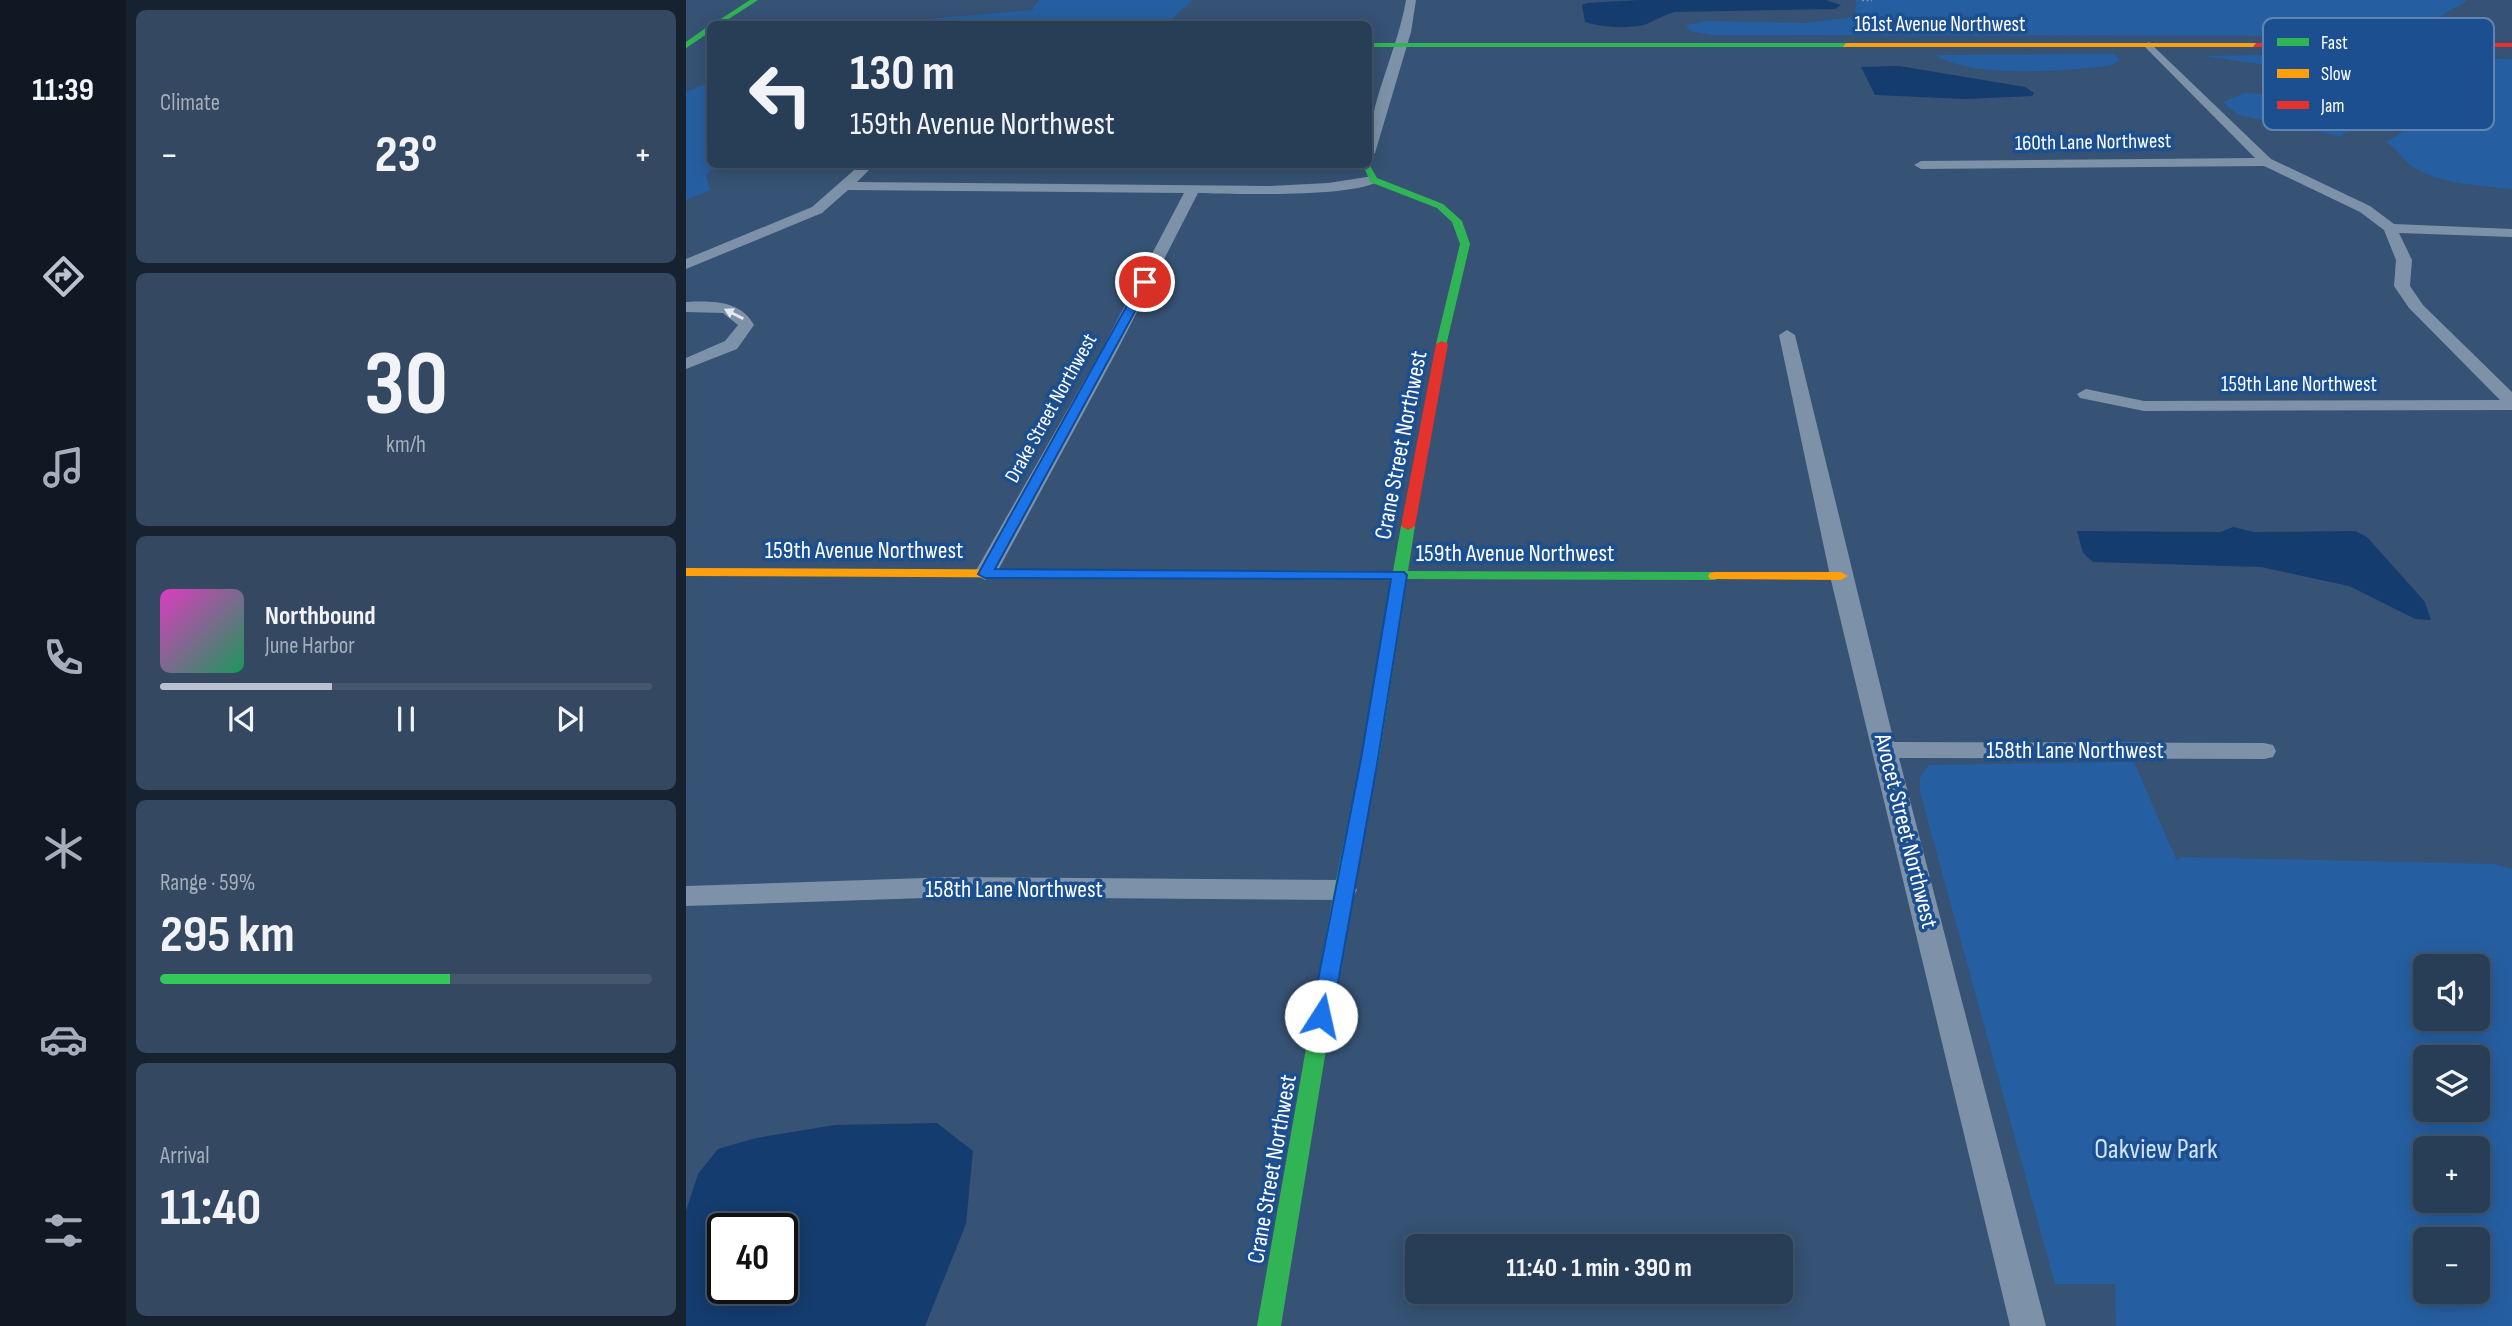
<!DOCTYPE html>
<html lang="en">
<head>
<meta charset="utf-8">
<style>
  :root { --surface:#283e57; --page:#344961; --text:#f1f3f6; --muted:#a5aeba; --line:#44576d; --accent:#b9c2ce }
  body { margin:0; font-family:"Sofia Sans Condensed",sans-serif; background:var(--page); color:var(--text); height:100vh; display:flex; flex-direction:column; font-size:26px; white-space:nowrap }
  * { box-sizing:border-box; margin:0 }
  p { font-size:23px; color:var(--muted) }
  .icon { flex:none; width:38px; height:38px; fill:none; stroke:currentColor; stroke-width:2; stroke-linecap:round; stroke-linejoin:round }
  .map { position:relative; flex:1; overflow:hidden }
  .panel { display:flex; flex-direction:column; gap:10px; padding:10px; background:#162230; width:560px }
  .panel>* { flex:none }
  .banner { position:absolute; left:21px; top:21px; width:665px; height:147px; border-radius:10px; box-shadow:0 4px 18px #0003,0 0 0 2px var(--line); background:#283e57; color:var(--text); overflow:hidden }
  .fabs { position:absolute; left:1727px; top:954px; display:grid; gap:14px }
  .fabs a { display:grid; place-items:center; width:77px; height:77px; border-radius:10px; background:var(--surface); box-shadow:0 4px 18px #0003,0 0 0 2px var(--line); font-size:35px }
  .speed { position:absolute; left:21px; top:1213px; display:flex; gap:14px; font-size:35px; font-weight:700; text-align:center }
  .speed>* { display:grid; place-content:center; width:91px; height:91px; border-radius:50%; background:var(--surface); box-shadow:0 4px 18px #0003,0 0 0 2px var(--line); line-height:1 }
  .speed .limit { border:4px solid #111; border-radius:10px; background:#fff; color:#111 }
  .pin { position:absolute; display:grid; place-items:center; width:60px; height:60px; color:#fff; margin:-30px; border:4px solid #fff; border-radius:50%; box-shadow:0 2px 7px #0007 }
  .me { position:absolute; width:77px; margin:-38px; rotate:10deg; stroke-linejoin:round; filter:drop-shadow(0 0 5px #0008) }
  .turn { display:flex; align-items:center; gap:24px; height:147px; padding:0 28px; font-size:32px }
  .turn .icon { width:91px; height:91px; stroke-width:2.5 }
  .turn b { display:block; font-size:49px; line-height:60px }
  .big { font-size:52px; font-weight:700; line-height:1.1 }
  .panel .tile { flex:1; display:flex; flex-direction:column; justify-content:center; gap:10px; min-width:0; padding:0 24px; border-radius:10px; background:var(--page) }
  .panel .dial { align-items:center; gap:0 }
  .dial b { font-size:91px; line-height:1 }
  .song { display:flex; align-items:center; gap:21px }
  .cover { width:84px; height:84px; border-radius:10px; background:linear-gradient(135deg,hsl(310 70% 55%),hsl(150 70% 35%)) }
  .played { height:7px; border-radius:4px; background:linear-gradient(90deg,var(--accent) 35%,var(--line) 35%) }
  .keys { display:flex; justify-content:space-around; direction:ltr }
  .heat { display:flex; justify-content:space-between; align-items:center; font-size:38px; direction:ltr }
  .charge { height:10px; border-radius:5px; background:linear-gradient(90deg,#34c759 59%,var(--line) 0) }
  .trip { position:absolute; left:719px; top:1234px; width:388px; height:70px; border-radius:10px; background:var(--surface); box-shadow:0 4px 18px #0003,0 0 0 2px var(--line); font-weight:700; line-height:70px; text-align:center }
  main { display:flex; flex:1; min-height:0 }
  .menu { display:flex; flex-direction:column; width:126px; justify-content:space-around; align-items:center; background:#101923; color:var(--muted) }
  .menu .icon { width:49px; height:49px }
  .menu .on { color:var(--accent) }
  .menu b { font-size:32px; color:var(--text) }
  .map>svg:first-child { display:block }
  .green { fill:#265fa1; fill-rule:evenodd }
  .water { fill:#153c6e; fill-rule:evenodd }
  .lines { fill:none; stroke-linecap:round; stroke-linejoin:round }
  .path { stroke:#7d92a8; stroke-width:2.5; stroke-dasharray:2 2.5; stroke-linecap:butt }
  .street { fill:#7d92a8; fill-rule:evenodd }
  .fast { fill:#30b455; fill-rule:evenodd }
  .slow { fill:#ff9f0a; fill-rule:evenodd }
  .jam { fill:#e5322d; fill-rule:evenodd }
  .oneway { fill:#e5e9ee }
  .route { fill:#1a73e8; stroke:#114b97; stroke-width:2 }
  .labels { text-anchor:middle; dominant-baseline:central; stroke-width:7; stroke-linejoin:round; paint-order:stroke }
  .far-street-label { font-size:21px; fill:#fff; stroke:#1b4f8f }
  .street-label { font-size:24px; fill:#fff; stroke:#1b4f8f }
  .near-park-label { font-size:28px; fill:#cfe3fa; stroke:#1b4f8f }
  .key { fill:#1b4f8f; stroke:#5f84b1; stroke-width:2 }
  .key-label { font-size:19px; fill:#fff }
</style>
</head>
<body>
<main>
<nav class="menu">
<b>11:39</b>
<svg class="icon on" aria-label="directions" viewBox="0 0 24 24"><path d="M12 3l9 9-9 9-9-9zM9 14v-3h6M13 9l2 2-2 2"/></svg>
<svg class="icon" aria-label="music" viewBox="0 0 24 24"><path d="M9 18V5l10-2v13"/><circle cx="6" cy="18" r="3"/><circle cx="16" cy="16" r="3"/></svg>
<svg class="icon" aria-label="phone" viewBox="0 0 24 24"><path d="M5 4h4l2 5-3 2q2 4 5 5l2-3 5 2v4C11 20 4 13 5 4z"/></svg>
<svg class="icon" aria-label="climate" viewBox="0 0 24 24"><path d="M12 3v18M4 7l16 10M4 17L20 7"/></svg>
<svg class="icon" aria-label="car" viewBox="0 0 24 24"><path d="M5 17H2v-5l4-1 3-4h7l3 4 3 1v5h-3M9 17h6M6 11h13"/><circle cx="7" cy="17" r="2"/><circle cx="17" cy="17" r="2"/></svg>
<svg class="icon" aria-label="filters" viewBox="0 0 24 24"><path d="M4 7h16M4 17h16"/><circle cx="9" cy="7" r="2"/><circle cx="15" cy="17" r="2"/></svg>
</nav>
<section class="panel">
<div class="tile"><p>Climate</p>
<div class="heat"><a>−</a><b class="big">23°</b><a>+</a></div>
</div>
<div class="tile dial"><b>30</b><p>km/h</p></div>
<div class="tile">
<div class="song"><i class="cover"></i><div><b>Northbound</b><p>June Harbor</p></div></div>
<div class="played"></div>
<div class="keys"><svg class="icon" aria-label="previous" viewBox="0 0 24 24"><path d="M18 5L8 12l10 7zM5 5v14"/></svg><svg class="icon" aria-label="pause" viewBox="0 0 24 24"><path d="M8 5v14M16 5v14"/></svg><svg class="icon" aria-label="next" viewBox="0 0 24 24"><path d="M6 5l10 7-10 7zM19 5v14"/></svg></div>
</div>
<div class="tile"><p>Range · 59%</p><b class="big">295 km</b><div class="charge"></div></div>
<div class="tile"><p>Arrival</p><b class="big">11:40</b></div>
</section>
<div class="map">
<svg width="1826" height="1326" viewBox="0 0 1826 1326">
  <rect width="100%" height="100%" fill="#365274"/>
  <g class="green">
    <path d="M353,0H506L481,24H181L346,10Z"/>
    <path d="M1170,0H1782L1750,19L1775,36L1026,35L1004,31L1000,25L1022,21L1120,23L1169,17Z"/>
    <path d="M1678,53L1705,57L1682,67L1644,74L1517,56Z"/>
    <path d="M1428,54L1434,60L1427,65C1388,71 1282,79 1250,55Z"/>
    <path d="M1765,58L1826,59V189C1793,185 1751,185 1723,164C1714,157 1712,149 1700,142L1719,131L1675,125L1654,136L1552,115L1537,102L1558,93L1609,96L1655,86L1774,79L1754,61Z"/>
    <path d="M24,82V164L30,165L20,175L24,190L0,200V92Z"/>
    <path d="M1448,762L1491,861L1495,857L1809,864L1826,869V1326H1430L1429,1284H1369L1234,792V778L1243,765ZM1740,966H1792V1018H1740ZM1740,1057H1792V1110H1740ZM1740,1148H1792V1200H1740ZM1740,1239H1792V1292H1740Z"/>
  </g>
  <g class="water">
    <path d="M952,0H1140L1155,5L1149,9L989,12C976,15 968,22 957,25C939,29 916,27 899,22L896,5L901,3Z"/>
    <path d="M1213,66L1339,87L1348,93L1346,96L1280,99L1189,95L1175,67Z"/>
    <path d="M1547,527L1568,532L1669,531L1681,537L1739,602L1745,620L1729,619L1663,586L1575,567L1407,562L1397,553L1391,531L1535,532Z"/>
    <path d="M251,1123L287,1151L280,1224L239,1326H0V1211L12,1174L32,1149L70,1138L149,1125ZM96,1228V1288H37V1228Z"/>
  </g>
  <g class="lines">
    <path class="path" d="M1176,0H1186"/>
    <g class="street">
      <path d="M720,0H730L725,32L689,153L682,157C682,103 711,53 720,0Z"/>
      <path d="M1463,42L1585,159L1684,206L1708,224L1826,229V237L1713,233L1726,260L1724,286L1737,305L1826,392V410L1458,411L1394,398L1391,394L1400,389L1458,401L1814,400L1723,308L1708,286L1710,260L1698,230L1674,212L1578,166L1235,169L1228,165L1235,161L1569,158L1459,47L1458,45Z"/>
      <path d="M175,164H189L171,182L582,186L642,183L687,176L694,180C672,198 545,194 512,193L431,351L310,574L299,580L288,574L415,351L498,193L162,190L136,213L0,269V259L126,207Z"/>
      <path d="M0,302C26,301 54,300 68,325L51,349L0,369V358L39,341L52,325L37,313L0,312Z"/>
      <path d="M1101,330L1109,335L1208,742L1578,743L1587,745L1590,751L1587,757L1578,759L1213,758L1360,1326H1324L1144,576L1093,335Z"/>
      <path d="M268,877L657,880L667,883L671,890L667,897L657,900L268,897L0,906V886Z"/>
    </g>
    <g class="fast">
      <path d="M64,0H72L35,24H27Z"/>
      <path d="M21,27H24V32L0,48V42Z"/>
      <path d="M682,43H1160L1164,45L1160,47H682Z"/>
      <path d="M682,162L691,178L757,204L776,221L784,244L760,346L750,344L774,244L766,222L751,208L684,182L677,164H682Z"/>
      <path d="M722,522L729,526L722,571L1029,572L1036,576L1029,580L721,579L693,759L666,890L595,1326H571L648,890L675,759L706,579L455,578L448,574L455,570L707,571L715,526Z"/>
    </g>
    <g class="slow">
      <path d="M1160,43H1570L1574,45L1570,47H1157Z"/>
      <path d="M0,568L455,570L462,574L455,578L0,576Z"/>
      <path d="M1029,572H1155L1162,576L1155,580L1024,579L1022,576L1024,573Z"/>
    </g>
    <g class="jam">
      <path d="M1570,43H1826V47H1567Z"/>
      <path d="M756,341L762,344L729,526L722,530L715,526L750,344Z"/>
    </g>
  </g>
  <defs><path id="oneway-solid" d="M-6-.8H1V-3.2L6.5 0L1 3.2V.8H-6Z" transform="scale(1.75)"/></defs>
  <use class="oneway" href="#oneway-solid" transform="translate(48 314) rotate(-153)"/>
  <path class="route" d="M459,279L465,282L309,569L718,572L721,575L692,759L646,1016L643,1021L635,1024L628,1021L625,1016L675,759L705,579L299,578L292,574L454,282Z"/>
  <g class="labels">
    <g class="far-street-label">
      <text x="1254" y="24">161st Avenue Northwest</text>
      <text transform="translate(1407 142) rotate(-1)">160th Lane Northwest</text>
      <text x="1613" y="384">159th Lane Northwest</text>
      <text transform="translate(365 408) rotate(-61)">Drake Street Northwest</text>
    </g>
    <g class="street-label">
      <text transform="translate(715 445) rotate(-79)">Crane Street Northwest</text>
      <text x="178" y="550">159th Avenue Northwest</text>
      <text x="829" y="553">159th Avenue Northwest</text>
      <text x="1389" y="750">158th Lane Northwest</text>
      <text transform="translate(1220 831) rotate(76)">Avocet Street Northwest</text>
      <text x="328" y="889">158th Lane Northwest</text>
      <text transform="translate(586 1169) rotate(-80)">Crane Street Northwest</text>
    </g>
    <g class="near-park-label">
      <text x="1470" y="1149">Oakview Park</text>
    </g>
  </g>
  <rect x="1577" y="18" width="231" height="112" rx="10" class="key"/>
  <rect x="1591" y="38" width="32" height="8" fill="#30b455"/>
  <rect x="1591" y="69" width="32" height="9" fill="#ff9f0a"/>
  <rect x="1591" y="101" width="32" height="8" fill="#e5322d"/>
  <g class="key-label">
    <text x="1635" y="49">Fast</text>
    <text x="1635" y="80">Slow</text>
    <text x="1635" y="112">Jam</text>
  </g>
</svg>
<div class="fabs">
<a><svg class="icon" aria-label="sound" viewBox="0 0 24 24"><path d="M4 9h4l5-4v14l-5-4H4zM17 9q2 3 0 6"/></svg></a>
<a><svg class="icon" aria-label="layers" viewBox="0 0 24 24"><path d="M12 4l9 5-9 5-9-5zM3 14l9 5 9-5"/></svg></a>
<a>+</a>
<a>−</a>
</div>
<div class="speed"><div class="limit">40</div></div>
<div class="pin" style="left:459px;top:282px;background:#d93025"><svg class="icon" aria-label="arrive" viewBox="0 0 24 24"><path d="M6 21V4h12l-3 4 3 4H6"/></svg></div>
<svg class="me" style="left:635px;top:1016px" viewBox="-20 -20 40 40"><circle r="19" fill="#fff"/><path d="M0-13L10 11 0 6-10 11z" fill="#1a73e8"/></svg>
<div class="trip">11:40 · 1 min · 390 m</div>
<div class="banner">
<div class="turn"><svg class="icon" aria-label="left" viewBox="0 0 24 24"><path d="M17 20v-9H6M10 6l-5 5 5 5"/></svg><div><b>130 m</b>159th Avenue Northwest</div></div>
</div>
</div>
</main>
</body>
</html>
